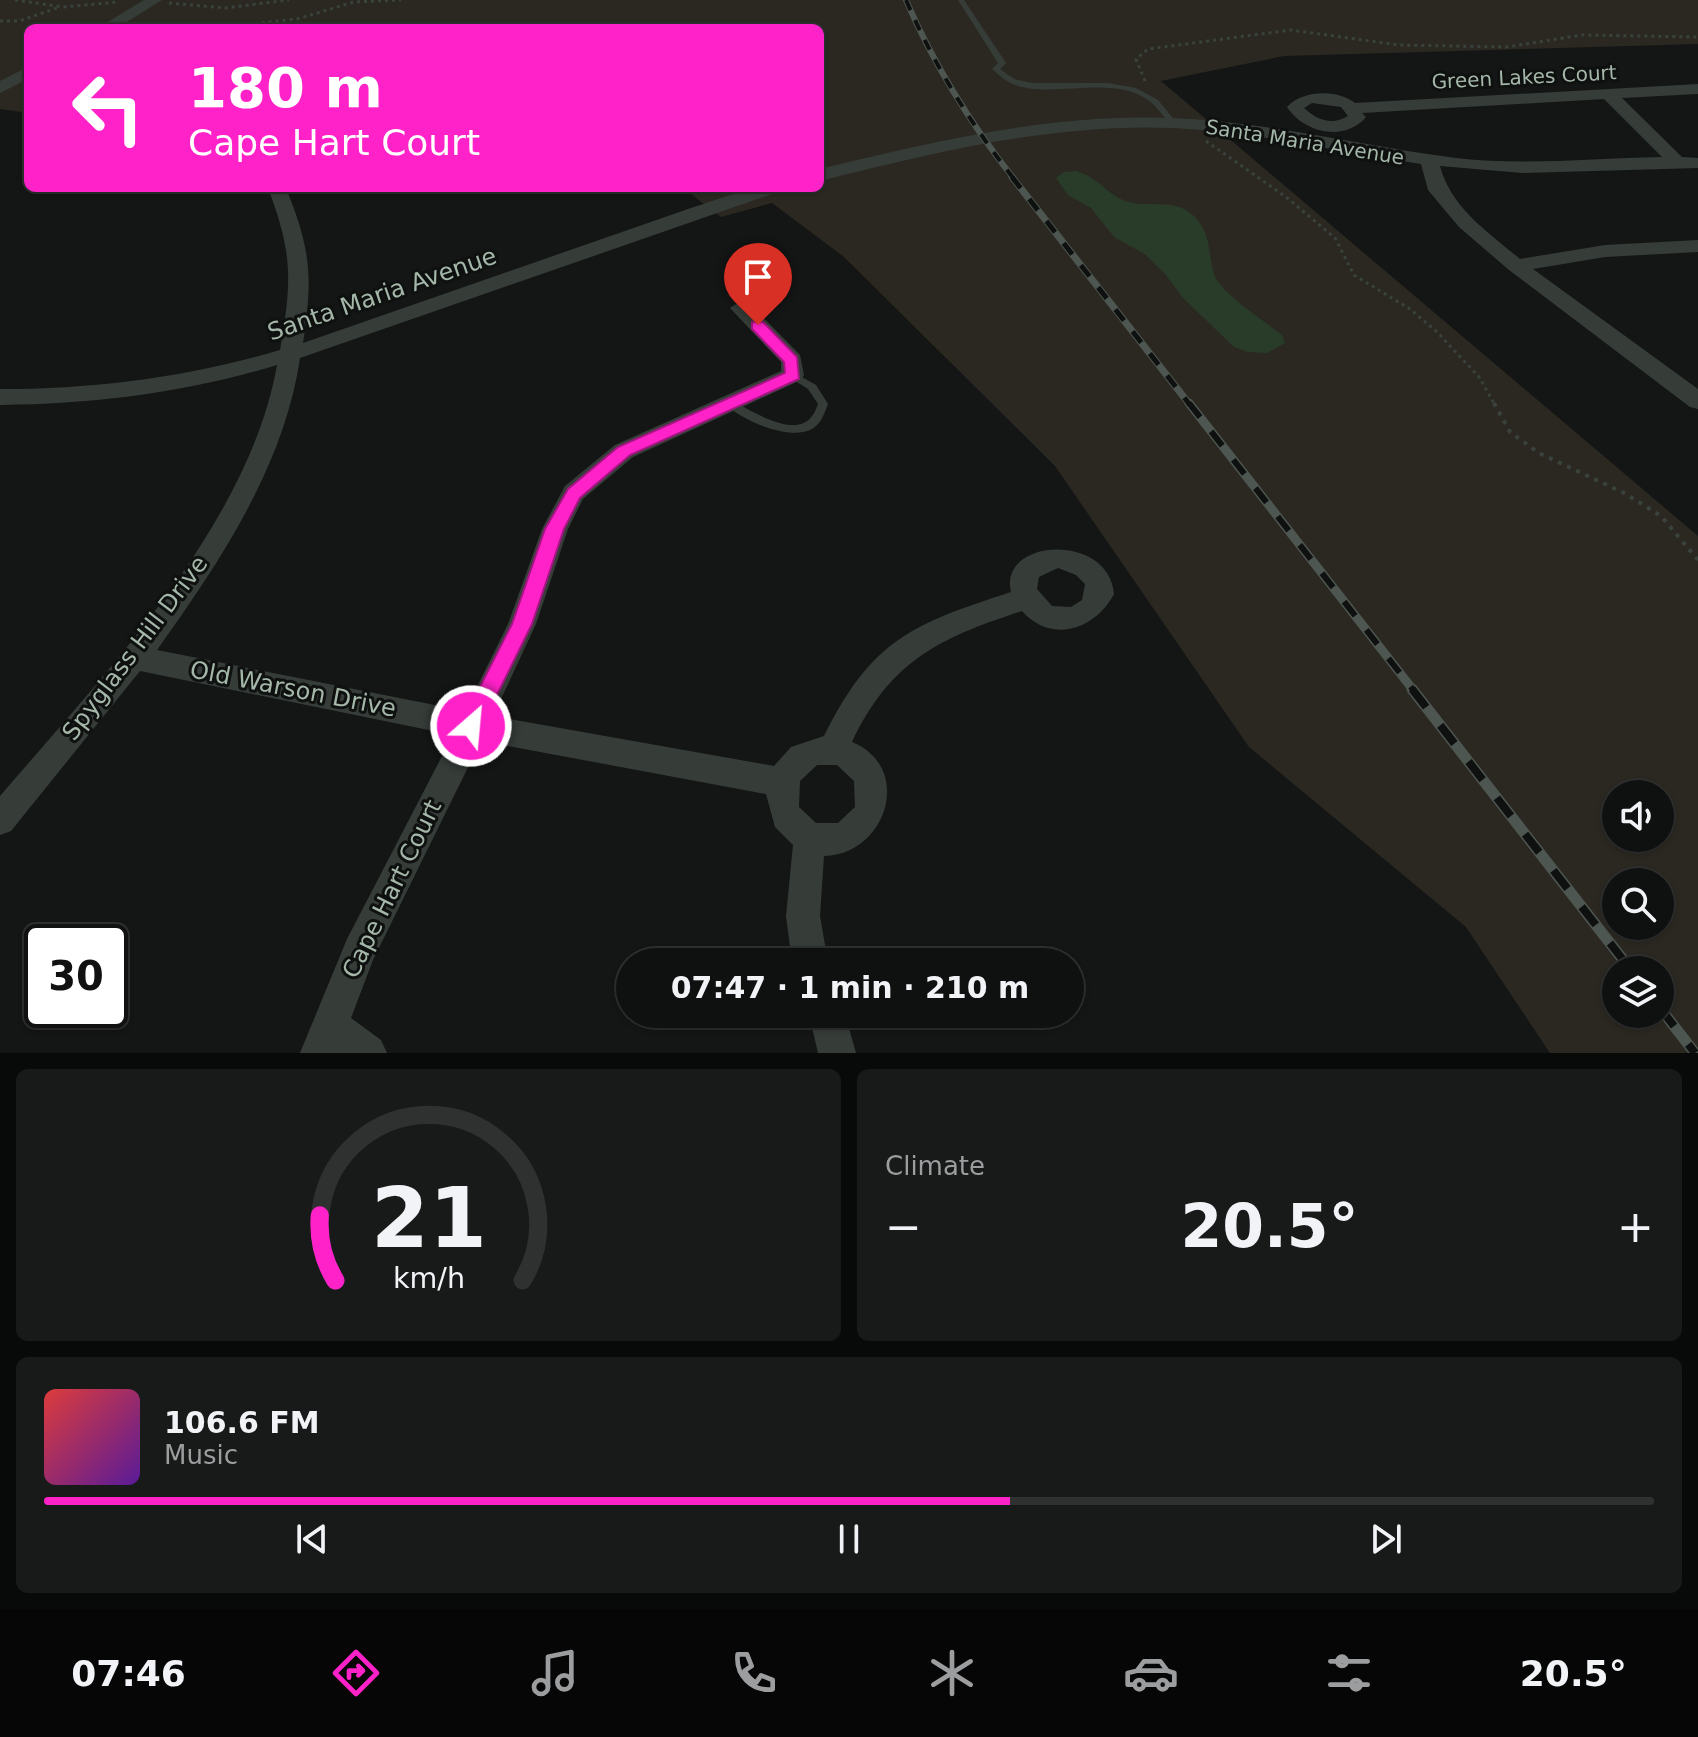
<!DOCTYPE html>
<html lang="en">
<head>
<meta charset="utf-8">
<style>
  :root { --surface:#0f1010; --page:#181919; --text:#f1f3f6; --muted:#9b9d9f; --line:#2f3030; --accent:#ff22c9 }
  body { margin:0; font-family:"DejaVu Sans",sans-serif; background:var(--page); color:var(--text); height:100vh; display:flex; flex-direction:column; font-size:30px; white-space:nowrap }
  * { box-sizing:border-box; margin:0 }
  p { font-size:26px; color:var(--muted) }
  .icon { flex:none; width:44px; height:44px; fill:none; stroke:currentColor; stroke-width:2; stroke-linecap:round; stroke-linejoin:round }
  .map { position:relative; height:1053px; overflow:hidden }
  .details { display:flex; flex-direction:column; gap:16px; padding:16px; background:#080909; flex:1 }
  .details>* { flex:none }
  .top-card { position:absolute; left:24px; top:24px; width:800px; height:168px; border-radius:12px; box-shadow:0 2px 6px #0004,0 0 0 2px var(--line); background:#ff22c9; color:#fff; overflow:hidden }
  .tools { position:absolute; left:1602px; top:780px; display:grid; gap:16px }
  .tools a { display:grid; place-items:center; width:72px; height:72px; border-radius:50%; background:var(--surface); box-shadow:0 2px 6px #0004,0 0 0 2px var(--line); font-size:40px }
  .speed { position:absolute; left:24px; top:924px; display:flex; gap:16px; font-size:40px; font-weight:700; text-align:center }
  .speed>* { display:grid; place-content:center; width:104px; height:104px; border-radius:50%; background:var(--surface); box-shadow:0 2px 6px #0004,0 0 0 2px var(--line); line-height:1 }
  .speed .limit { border:4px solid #111; border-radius:12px; background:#fff; color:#111 }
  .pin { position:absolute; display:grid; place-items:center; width:68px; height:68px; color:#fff; margin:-82px -34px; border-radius:50% 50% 50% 0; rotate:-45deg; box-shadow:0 0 8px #0007 }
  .pin .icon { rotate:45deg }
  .me { position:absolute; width:88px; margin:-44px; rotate:27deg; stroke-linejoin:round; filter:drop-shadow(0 0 6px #0008) }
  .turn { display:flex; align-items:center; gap:28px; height:168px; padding:0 32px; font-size:36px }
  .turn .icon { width:104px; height:104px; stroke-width:2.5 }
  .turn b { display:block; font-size:56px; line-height:68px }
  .big { font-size:60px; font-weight:700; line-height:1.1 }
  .details .tile { flex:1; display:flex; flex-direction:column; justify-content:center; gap:12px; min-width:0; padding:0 28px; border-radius:12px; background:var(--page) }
  .details .dial { align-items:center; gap:0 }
  .dial svg { height:208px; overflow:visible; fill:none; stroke:var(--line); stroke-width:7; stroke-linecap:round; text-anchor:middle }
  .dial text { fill:var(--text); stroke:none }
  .song { display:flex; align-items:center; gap:24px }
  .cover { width:96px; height:96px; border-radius:12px; background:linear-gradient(135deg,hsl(0 70% 55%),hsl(270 70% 35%)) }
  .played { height:8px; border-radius:4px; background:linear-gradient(90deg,var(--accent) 60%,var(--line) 60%) }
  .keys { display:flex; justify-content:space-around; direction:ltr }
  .heat { display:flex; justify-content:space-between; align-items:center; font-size:44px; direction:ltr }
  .details .tiles { flex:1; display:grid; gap:16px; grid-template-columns:1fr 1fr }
  .tile:last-child { grid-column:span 2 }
  .trip { position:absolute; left:616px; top:948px; width:468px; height:80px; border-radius:40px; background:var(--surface); box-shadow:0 2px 6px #0004,0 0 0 2px var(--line); font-weight:700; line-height:80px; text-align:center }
  .tab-bar { display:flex; height:128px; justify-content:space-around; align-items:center; background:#060606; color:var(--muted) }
  .tab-bar .icon { width:56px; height:56px }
  .tab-bar .current { color:var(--accent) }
  .tab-bar b { font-size:36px; color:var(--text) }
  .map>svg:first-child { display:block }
  .green { fill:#2b2821; fill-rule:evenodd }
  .water { fill:#293b29 }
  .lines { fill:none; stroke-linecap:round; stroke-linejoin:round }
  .path-far1 { stroke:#3a423d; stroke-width:3; stroke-dasharray:3 4; stroke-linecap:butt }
  .path { stroke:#3a423d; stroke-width:4; stroke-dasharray:4 6; stroke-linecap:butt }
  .lane { fill:#363d39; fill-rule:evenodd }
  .street { fill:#363d39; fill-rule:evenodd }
  .rail-far3-casing { stroke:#4d5650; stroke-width:6 }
  .rail-far2-casing { stroke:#4d5650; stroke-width:7 }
  .rail-far1-casing { stroke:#4d5650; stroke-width:9 }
  .rail-casing { stroke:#4d5650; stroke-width:11 }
  .rail-far3 { stroke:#0f1110; stroke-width:4; stroke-dasharray:11; stroke-linecap:butt }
  .rail-far2 { stroke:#0f1110; stroke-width:5; stroke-dasharray:14; stroke-linecap:butt }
  .rail-far1 { stroke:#0f1110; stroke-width:6; stroke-dasharray:18; stroke-linecap:butt }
  .rail { stroke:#0f1110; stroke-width:8; stroke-dasharray:23; stroke-linecap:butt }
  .route { fill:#ff22c9; stroke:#a61683; stroke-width:2 }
  .labels { text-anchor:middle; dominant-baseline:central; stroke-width:6; stroke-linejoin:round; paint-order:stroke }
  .far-street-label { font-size:20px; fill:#a4b7a9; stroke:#0f1110 }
  .street-label { font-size:24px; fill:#a4b7a9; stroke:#0f1110 }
</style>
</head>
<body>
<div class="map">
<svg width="1698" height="1053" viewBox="0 0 1698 1053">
  <rect width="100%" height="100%" fill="#141615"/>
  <path class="green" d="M0,0H1698V44L1284,56L1161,81L1698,536V1053H1550L1466,927L1249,747L1055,466L844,257L772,203L721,217L683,188H820V28H28V113L0,109ZM1616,794H1660V838H1616ZM1616,882H1660V926H1616ZM1616,970H1660V1014H1616Z"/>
  <path class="water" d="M1076,171C1100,178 1103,191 1123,200C1144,209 1170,198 1189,212C1217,232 1205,266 1219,283C1235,303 1262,319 1282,335L1285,343L1267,353L1248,352L1234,347L1184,299L1165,274L1146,255L1114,237L1091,208L1068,195L1056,178L1064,172Z"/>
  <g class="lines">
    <g class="path-far1">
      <path d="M15,0L63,7L119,2"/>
      <path d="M169,3L225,8L289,0"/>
      <path d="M0,21H19L57,8"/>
      <path d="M213,28L297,19L354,2L401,0"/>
      <path d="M1145,81L1136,59L1148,49L1291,30L1399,45L1507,47L1582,35L1698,37"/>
      <path d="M1206,141L1286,197L1335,238L1354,275L1410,309L1437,332L1479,377L1495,405"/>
    </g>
    <path class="path" d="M1494,403L1510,432L1539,453L1624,493L1661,516L1698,560"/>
    <g class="lane">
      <path d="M958,0H964L1006,63L1000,69L1014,79L1032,83H1108L1136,88L1158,100L1177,123L1170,125C1165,118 1160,111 1154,105C1116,69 1045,104 1007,81C1002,78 997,73 992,69L998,63Z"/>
      <path d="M793,372L816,385L828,404C824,414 821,425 810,430C787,440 742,420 726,405L731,401L735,402C753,412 796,439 812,416C815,413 816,408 818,404L808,389L789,377L788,375L789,373Z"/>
    </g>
    <g class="street">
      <path d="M144,0H162L117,28H98Z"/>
      <path d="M28,67V79L0,93V81Z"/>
      <path d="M1698,84V94L1622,98L1682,157L1698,158V168L1523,173L1440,166C1451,208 1488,232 1520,259L1605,245L1698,240V252L1605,257L1533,269L1698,389V409L1690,407L1509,270L1459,227L1428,190L1421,164C1338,152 1257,132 1174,128C1054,123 936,152 820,181V169C936,141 1053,113 1173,118C1269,122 1361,146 1456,158C1525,166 1593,158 1662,157L1604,99L1362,113L1366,117C1344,143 1303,132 1287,107C1302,90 1337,89 1355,103ZM1312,103L1341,107L1348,116C1332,126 1317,120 1304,108Z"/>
      <path d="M268,188H286C311,250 313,277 303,343L691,208L752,188H780L778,192L300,358C284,467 219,563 157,650L465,711L508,624L542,529L565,486L615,445L781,371V362L730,308L741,301L749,303L800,355L804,375L801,380L633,457L583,499L568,529L536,624L493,716L774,766L791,747L824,736C872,639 913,624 1011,592C998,538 1109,532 1114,594C1095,630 1051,644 1022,611C940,638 891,660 852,742C914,767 887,855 824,856L820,916L828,962H792L786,916L793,845L775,827L766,794L481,741L373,960L351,1018L381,1040L387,1053H300L347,939L453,735L140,671L11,831L0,835V796C102,677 249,525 277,365C185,393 95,404 0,405V389C96,389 187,377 280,350C292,281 293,254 268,188ZM1058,568L1076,575L1085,584L1082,600L1071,607L1052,606L1037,589L1039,577ZM817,765H837L854,781L855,807L838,823H816L799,807L800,781Z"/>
      <path d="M809,1014H845L856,1053H818Z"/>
    </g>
    <defs>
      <path id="rail-far3" d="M906,0C934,65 970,123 1014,179"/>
      <path id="rail-far2" d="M1012,177L1190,405"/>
      <path id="rail-far1" d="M1189,403L1414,691"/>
      <g id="rail">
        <path d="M1412,689L1631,970"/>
        <path d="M1660,1008L1695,1053"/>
      </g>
    </defs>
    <use href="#rail-far3" class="rail-far3-casing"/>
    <use href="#rail-far2" class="rail-far2-casing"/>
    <use href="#rail-far1" class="rail-far1-casing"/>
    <use href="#rail" class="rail-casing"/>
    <use href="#rail-far3" class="rail-far3"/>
    <use href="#rail-far2" class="rail-far2"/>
    <use href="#rail-far1" class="rail-far1"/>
    <use href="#rail" class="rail"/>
  </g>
  <path class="route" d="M752,322H763L797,357L799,379L630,455L580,498L564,529L532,624L478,733H463L460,726L512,624L545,529L568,489L618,447L785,373L784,362L752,329Z"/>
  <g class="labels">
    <g class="far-street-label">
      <text transform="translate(1524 77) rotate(-3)">Green Lakes Court</text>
      <text transform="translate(1305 142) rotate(9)">Santa Maria Avenue</text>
    </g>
    <g class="street-label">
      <text transform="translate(382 294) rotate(-19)">Santa Maria Avenue</text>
      <text transform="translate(135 648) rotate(-53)">Spyglass Hill Drive</text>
      <text transform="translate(293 689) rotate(11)">Old Warson Drive</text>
      <text transform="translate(392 889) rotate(-64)">Cape Hart Court</text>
    </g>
  </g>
</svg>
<div class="tools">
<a><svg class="icon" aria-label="sound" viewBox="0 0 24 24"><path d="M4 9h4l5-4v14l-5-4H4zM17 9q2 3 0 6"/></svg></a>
<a><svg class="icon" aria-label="search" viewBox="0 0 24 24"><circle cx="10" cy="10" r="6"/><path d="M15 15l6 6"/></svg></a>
<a><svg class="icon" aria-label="layers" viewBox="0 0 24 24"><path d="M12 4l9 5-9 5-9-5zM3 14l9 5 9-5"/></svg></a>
</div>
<div class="speed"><div class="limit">30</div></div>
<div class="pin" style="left:758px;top:325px;background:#d93025"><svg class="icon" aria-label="arrive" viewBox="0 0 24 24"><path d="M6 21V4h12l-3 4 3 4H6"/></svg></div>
<svg class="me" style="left:471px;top:726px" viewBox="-20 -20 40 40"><circle r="17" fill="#ff22c9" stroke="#fff" stroke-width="3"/><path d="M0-11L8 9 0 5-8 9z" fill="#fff"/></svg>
<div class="trip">07:47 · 1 min · 210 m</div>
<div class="top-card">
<div class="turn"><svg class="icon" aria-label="left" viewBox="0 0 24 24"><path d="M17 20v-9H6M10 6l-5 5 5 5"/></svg><div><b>180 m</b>Cape Hart Court</div></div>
</div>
</div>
<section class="details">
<div class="tiles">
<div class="tile dial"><svg viewBox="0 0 100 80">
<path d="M14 69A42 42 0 1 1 86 69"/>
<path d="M14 69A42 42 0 0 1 8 44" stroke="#ff22c9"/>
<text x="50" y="56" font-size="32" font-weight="700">21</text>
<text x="50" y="72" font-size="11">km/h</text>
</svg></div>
<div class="tile"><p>Climate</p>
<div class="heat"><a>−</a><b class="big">20.5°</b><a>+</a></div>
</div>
<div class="tile">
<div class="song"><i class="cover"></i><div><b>106.6 FM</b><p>Music</p></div></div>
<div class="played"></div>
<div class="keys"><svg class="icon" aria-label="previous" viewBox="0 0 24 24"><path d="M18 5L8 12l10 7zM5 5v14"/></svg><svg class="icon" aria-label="pause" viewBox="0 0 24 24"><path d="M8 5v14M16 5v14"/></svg><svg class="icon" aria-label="next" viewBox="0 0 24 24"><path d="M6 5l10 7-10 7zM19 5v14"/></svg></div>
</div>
</div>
</section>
<nav class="tab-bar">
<b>07:46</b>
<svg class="icon current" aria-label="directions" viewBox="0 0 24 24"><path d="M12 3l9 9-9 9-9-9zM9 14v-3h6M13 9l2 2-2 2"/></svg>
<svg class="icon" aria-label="music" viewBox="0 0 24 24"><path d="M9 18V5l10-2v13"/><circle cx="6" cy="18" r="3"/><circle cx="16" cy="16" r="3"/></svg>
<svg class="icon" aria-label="phone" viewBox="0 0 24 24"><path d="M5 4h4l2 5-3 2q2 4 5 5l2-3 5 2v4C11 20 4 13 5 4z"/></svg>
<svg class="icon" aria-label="climate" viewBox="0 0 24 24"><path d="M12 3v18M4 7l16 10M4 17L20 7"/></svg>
<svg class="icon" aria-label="car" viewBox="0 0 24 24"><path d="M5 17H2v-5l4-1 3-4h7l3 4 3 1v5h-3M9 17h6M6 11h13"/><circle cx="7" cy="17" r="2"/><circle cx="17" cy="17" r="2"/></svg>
<svg class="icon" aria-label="filters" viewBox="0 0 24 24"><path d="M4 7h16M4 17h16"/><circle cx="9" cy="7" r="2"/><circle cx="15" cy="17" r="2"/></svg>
<b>20.5°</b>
</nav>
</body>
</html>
